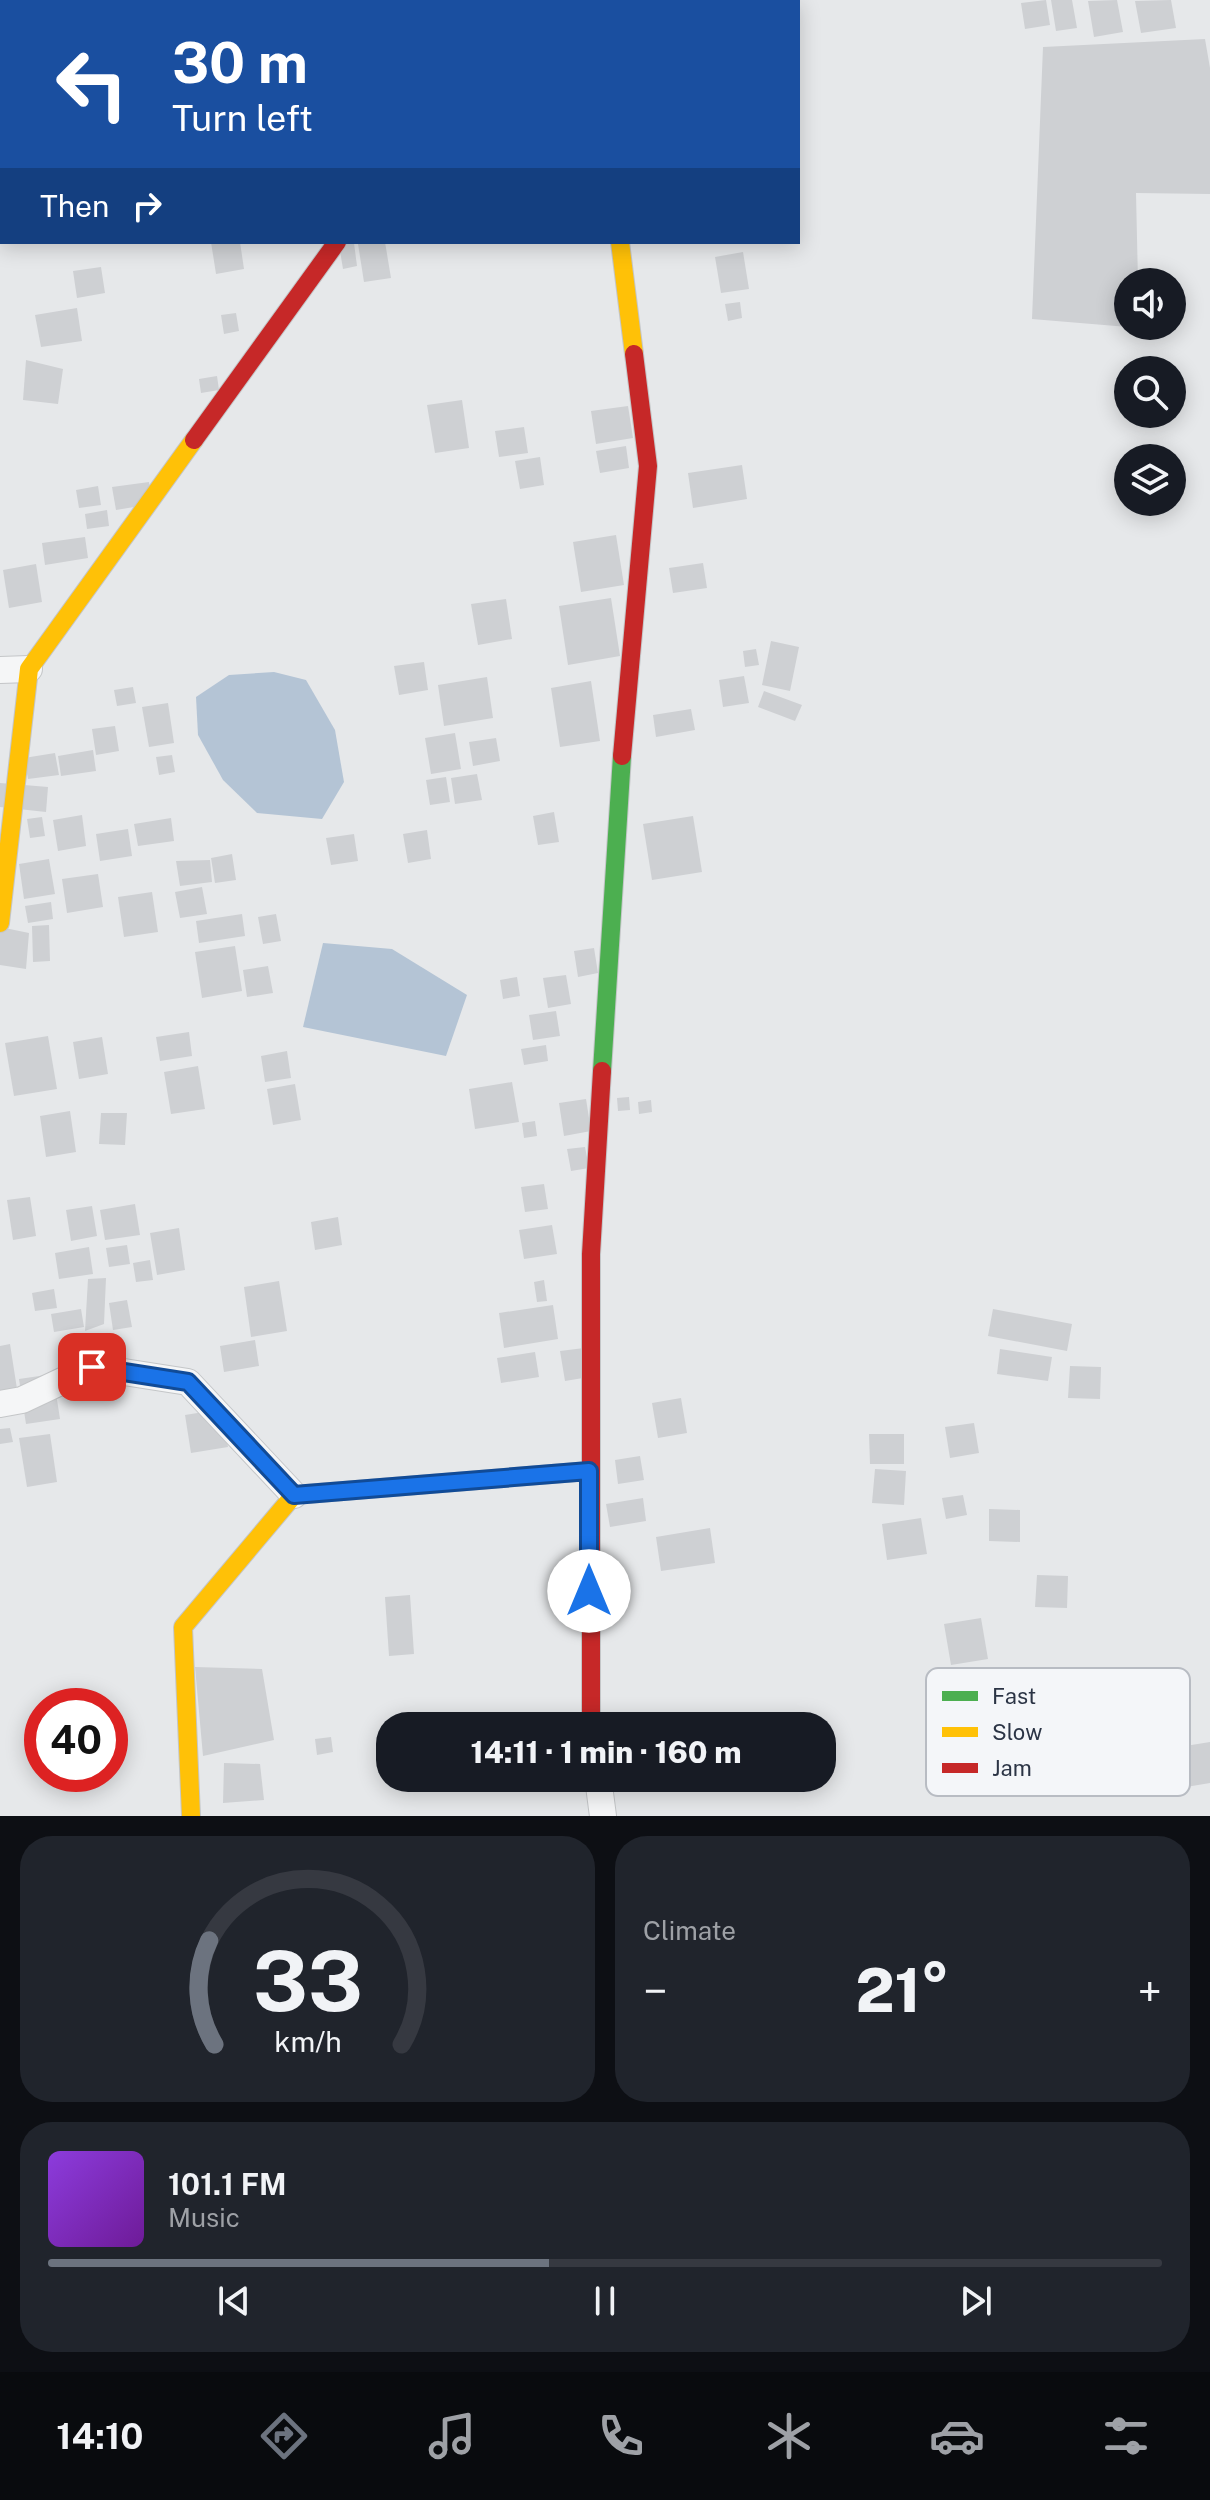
<!DOCTYPE html>
<html lang="en">
<head>
<meta charset="utf-8">
<style>
  :root { --surface:#171b24; --page:#20242c; --text:#f1f3f6; --muted:#9ea1a6; --line:#363941; --accent:#6c737f }
  body { margin:0; font-family:"Public Sans",sans-serif; background:var(--page); color:var(--text); height:100vh; display:flex; flex-direction:column; font-size:30px; white-space:nowrap }
  * { box-sizing:border-box; margin:0 }
  p { font-size:26px; color:var(--muted) }
  .icon { flex:none; width:44px; height:44px; fill:none; stroke:currentColor; stroke-width:2; stroke-linecap:round; stroke-linejoin:round }
  .map { position:relative; height:1816px; overflow:hidden }
  .panel { display:flex; flex-direction:column; gap:20px; padding:20px; background:#0d0f14; flex:1 }
  .panel>* { flex:none }
  .top-card { position:absolute; left:0px; top:0px; width:800px; height:244px; box-shadow:0 4px 20px #0003; background:#1a4fa0; color:#fff; overflow:hidden }
  .tools { position:absolute; left:1114px; top:268px; display:grid; gap:16px }
  .tools a { display:grid; place-items:center; width:72px; height:72px; border-radius:50%; background:var(--surface); box-shadow:0 4px 20px #0003; font-size:40px }
  .speed { position:absolute; left:24px; top:1688px; display:flex; gap:16px; font-size:40px; font-weight:700; text-align:center }
  .speed>* { display:grid; place-content:center; width:104px; height:104px; border-radius:50%; background:var(--surface); box-shadow:0 4px 20px #0003; line-height:1 }
  .speed .limit { border:12px solid #d22; background:#fff; color:#111 }
  .pin { position:absolute; display:grid; place-items:center; width:68px; height:68px; color:#fff; margin:-34px; border-radius:16px; box-shadow:0 4px 12px #0006 }
  .me { position:absolute; width:88px; margin:-44px; rotate:0deg; stroke-linejoin:round; filter:drop-shadow(0 0 6px #0008) }
  .turn { display:flex; align-items:center; gap:28px; height:168px; padding:0 40px; font-size:36px }
  .turn .icon { width:104px; height:104px; stroke-width:2.5 }
  .turn b { display:block; font-size:56px; line-height:68px }
  .then { display:flex; align-items:center; height:76px; padding:0 40px; background:#0003; gap:16px; font-size:30px }
  .big { font-size:60px; font-weight:800; line-height:1.1 }
  .panel .widget { flex:1; display:flex; flex-direction:column; justify-content:center; gap:12px; min-width:0; padding:0 28px; border-radius:32px; background:var(--page) }
  .panel .dial { align-items:center; gap:0 }
  .dial svg { height:208px; overflow:visible; fill:none; stroke:var(--line); stroke-width:7; stroke-linecap:round; text-anchor:middle }
  .dial text { fill:var(--text); stroke:none }
  .song { display:flex; align-items:center; gap:24px }
  .cover { width:96px; height:96px; border-radius:12px; background:linear-gradient(135deg,hsl(270 70% 55%),hsl(280 70% 35%)) }
  .played { height:8px; border-radius:4px; background:linear-gradient(90deg,var(--accent) 45%,var(--line) 45%) }
  .keys { display:flex; justify-content:space-around; direction:ltr }
  .heat { display:flex; justify-content:space-between; align-items:center; font-size:44px; direction:ltr }
  .panel .tiles { flex:1; display:grid; gap:20px; grid-template-columns:1fr 1fr }
  .widget:last-child { grid-column:span 2 }
  .trip { position:absolute; left:376px; top:1712px; width:460px; height:80px; border-radius:32px; background:var(--surface); box-shadow:0 4px 20px #0003; font-weight:800; line-height:80px; text-align:center }
  .menu { display:flex; height:128px; justify-content:space-around; align-items:center; background:#090b0e; color:var(--muted) }
  .menu .icon { width:56px; height:56px }
  .menu .on { color:var(--accent) }
  .menu b { font-size:36px; color:var(--text) }
  .map>svg:first-child { display:block }
  .water { fill:#b4c4d5 }
  .building { fill:#ced0d3 }
  .lines { fill:none; stroke-linecap:round; stroke-linejoin:round }
  .street-casing { stroke:#c4c6c8; stroke-width:28 }
  .fast-casing { stroke:#c4c6c8; stroke-width:20 }
  .slow-casing { stroke:#c4c6c8; stroke-width:20 }
  .jam-casing { stroke:#c4c6c8; stroke-width:20 }
  .street { stroke:#f5f6f7; stroke-width:26 }
  .fast { stroke:#4caf50; stroke-width:18 }
  .slow { stroke:#ffc107; stroke-width:18 }
  .jam { stroke:#c62828; stroke-width:18 }
  .route-casing { stroke:#114b97; stroke-width:20 }
  .route { stroke:#1a73e8; stroke-width:14 }
  .key { fill:#f4f6f9; stroke:#b8bcc3; stroke-width:2 }
  .key-label { font-size:22px; fill:#2b3445 }
</style>
</head>
<body>
<div class="map">
<svg width="1210" height="1816" viewBox="0 0 1210 1816">
  <rect width="100%" height="100%" fill="#e6e8ea"/>
  <g class="water">
    <path d="M274,672L306,680L335,730L344,782L322,819L257,813L223,780L198,735L196,697L229,675Z"/>
    <path d="M323,943L392,949L467,995L446,1056L303,1027Z"/>
  </g>
  <g class="building">
    <path d="M1046,0L1050,25L1025,29L1021,3Z"/>
    <path d="M1051,0H1072L1077,28L1056,31Z"/>
    <path d="M1117,0L1123,32L1094,37L1088,1Z"/>
    <path d="M1171,0L1176,28L1141,33L1135,1Z"/>
    <path d="M1205,39L1210,68V194L1136,193L1138,282H1128V327L1032,319L1043,47Z"/>
    <path d="M211,242H240L244,269L216,274Z"/>
    <path d="M373,242H385L391,278L364,282L358,244Z"/>
    <path d="M354,243L357,266L343,269L339,245Z"/>
    <path d="M743,252L749,289L721,293L715,257Z"/>
    <path d="M101,267L105,293L77,298L73,271Z"/>
    <path d="M740,302L742,318L728,321L725,304Z"/>
    <path d="M77,308L82,341L41,347L35,315Z"/>
    <path d="M236,313L239,331L224,334L221,315Z"/>
    <path d="M26,360L63,369L58,404L23,400Z"/>
    <path d="M217,376L219,390L201,393L199,379Z"/>
    <path d="M462,400L469,448L435,453L427,405Z"/>
    <path d="M628,406L633,438L596,444L591,411Z"/>
    <path d="M524,427L528,453L499,457L495,431Z"/>
    <path d="M626,446L629,468L600,473L596,451Z"/>
    <path d="M540,457L544,485L520,489L515,461Z"/>
    <path d="M742,465L747,499L693,508L688,473Z"/>
    <path d="M149,482L152,504L116,510L112,487Z"/>
    <path d="M98,486L101,505L79,508L76,490Z"/>
    <path d="M107,510L109,526L87,529L85,514Z"/>
    <path d="M616,535L624,585L581,592L573,542Z"/>
    <path d="M85,537L88,558L45,565L42,543Z"/>
    <path d="M703,563L707,588L673,593L669,568Z"/>
    <path d="M36,564L42,602L9,608L3,570Z"/>
    <path d="M611,598L620,656L568,665L559,606Z"/>
    <path d="M506,599L512,639L478,645L471,604Z"/>
    <path d="M771,641L799,647L790,691L762,685Z"/>
    <path d="M756,649L759,665L745,667L743,651Z"/>
    <path d="M424,662L428,690L399,695L394,666Z"/>
    <path d="M744,676L749,703L723,707L719,680Z"/>
    <path d="M487,677L493,718L444,726L438,685Z"/>
    <path d="M591,681L600,741L560,747L551,688Z"/>
    <path d="M133,687L136,703L117,706L114,690Z"/>
    <path d="M764,691L802,705L795,721L758,707Z"/>
    <path d="M168,703L174,743L149,747L142,707Z"/>
    <path d="M691,709L695,730L656,737L653,715Z"/>
    <path d="M115,726L119,751L96,755L92,729Z"/>
    <path d="M455,733L461,769L431,774L425,738Z"/>
    <path d="M496,738L500,761L473,766L469,742Z"/>
    <path d="M93,750L96,771L61,776L58,756Z"/>
    <path d="M55,753L59,775L28,779L24,758Z"/>
    <path d="M172,755L175,772L159,775L156,757Z"/>
    <path d="M477,774L482,800L455,804L451,778Z"/>
    <path d="M446,777L450,802L430,805L426,780Z"/>
    <path d="M0,783L48,787L46,812L0,807Z"/>
    <path d="M554,812L559,842L538,845L533,816Z"/>
    <path d="M82,815L86,846L58,851L53,820Z"/>
    <path d="M693,816L702,872L652,880L643,824Z"/>
    <path d="M42,817L45,836L30,838L27,819Z"/>
    <path d="M171,818L174,841L138,846L134,824Z"/>
    <path d="M128,829L132,856L100,861L96,834Z"/>
    <path d="M427,830L431,859L408,863L403,834Z"/>
    <path d="M354,834L358,861L331,865L326,838Z"/>
    <path d="M232,854L236,880L215,883L211,858Z"/>
    <path d="M49,859L55,894L24,899L19,864Z"/>
    <path d="M210,860L212,882L180,886L176,861Z"/>
    <path d="M98,874L103,907L67,913L62,879Z"/>
    <path d="M202,887L207,914L180,918L175,892Z"/>
    <path d="M152,892L158,932L124,937L118,897Z"/>
    <path d="M51,902L53,919L28,923L25,906Z"/>
    <path d="M242,914L245,936L199,943L196,921Z"/>
    <path d="M276,914L281,941L263,944L258,917Z"/>
    <path d="M49,925L50,961L33,962L32,926Z"/>
    <path d="M0,927L29,933L26,969L0,965Z"/>
    <path d="M235,946L242,991L202,998L195,952Z"/>
    <path d="M594,948L598,973L578,977L574,951Z"/>
    <path d="M268,966L273,993L247,997L243,970Z"/>
    <path d="M566,975L571,1004L548,1008L543,978Z"/>
    <path d="M517,977L520,996L503,999L500,980Z"/>
    <path d="M556,1011L560,1036L533,1040L529,1015Z"/>
    <path d="M189,1032L192,1056L160,1061L156,1037Z"/>
    <path d="M48,1036L57,1089L14,1096L5,1043Z"/>
    <path d="M102,1037L108,1074L79,1079L73,1042Z"/>
    <path d="M546,1045L548,1061L524,1065L521,1049Z"/>
    <path d="M287,1051L291,1078L265,1082L261,1056Z"/>
    <path d="M198,1066L205,1109L171,1114L164,1072Z"/>
    <path d="M512,1082L519,1122L475,1129L469,1089Z"/>
    <path d="M295,1084L301,1120L273,1125L267,1089Z"/>
    <path d="M629,1097L630,1110L618,1111L617,1098Z"/>
    <path d="M586,1099L591,1131L564,1136L559,1103Z"/>
    <path d="M651,1100L652,1112L639,1114L638,1102Z"/>
    <path d="M70,1111L76,1152L46,1157L40,1116Z"/>
    <path d="M101,1113H127L125,1145L99,1144Z"/>
    <path d="M535,1121L537,1136L524,1138L522,1123Z"/>
    <path d="M585,1147L589,1168L571,1171L567,1149Z"/>
    <path d="M544,1184L548,1209L525,1212L521,1187Z"/>
    <path d="M30,1197L36,1236L13,1240L7,1200Z"/>
    <path d="M135,1204L140,1235L105,1240L100,1210Z"/>
    <path d="M92,1206L97,1236L71,1241L66,1210Z"/>
    <path d="M338,1217L342,1245L315,1250L311,1222Z"/>
    <path d="M552,1225L557,1254L524,1259L519,1230Z"/>
    <path d="M179,1228L185,1270L157,1275L150,1233Z"/>
    <path d="M127,1245L130,1264L109,1267L106,1248Z"/>
    <path d="M89,1247L93,1274L59,1279L55,1253Z"/>
    <path d="M150,1260L153,1280L136,1282L133,1263Z"/>
    <path d="M106,1278L104,1324L85,1331L88,1279Z"/>
    <path d="M544,1280L547,1301L537,1302L534,1282Z"/>
    <path d="M279,1281L287,1331L251,1337L244,1287Z"/>
    <path d="M54,1289L57,1308L35,1311L32,1293Z"/>
    <path d="M127,1300L132,1327L113,1330L109,1303Z"/>
    <path d="M553,1305L558,1339L504,1348L499,1313Z"/>
    <path d="M81,1309L84,1327L54,1332L51,1314Z"/>
    <path d="M993,1309L1072,1324L1067,1351L988,1336Z"/>
    <path d="M255,1340L259,1366L224,1372L220,1346Z"/>
    <path d="M10,1344L17,1389L0,1392V1346Z"/>
    <path d="M584,1348L589,1377L565,1381L560,1351Z"/>
    <path d="M1000,1349L1052,1357L1048,1381L997,1374Z"/>
    <path d="M535,1352L539,1377L501,1383L497,1358Z"/>
    <path d="M1070,1366L1101,1367L1100,1399L1068,1398Z"/>
    <path d="M53,1374L60,1419L26,1424L19,1379Z"/>
    <path d="M681,1398L687,1433L658,1438L652,1403Z"/>
    <path d="M222,1409L228,1447L191,1453L185,1415Z"/>
    <path d="M974,1423L979,1453L950,1458L945,1427Z"/>
    <path d="M10,1428L13,1442L0,1444V1429Z"/>
    <path d="M50,1434L57,1482L27,1487L19,1438Z"/>
    <path d="M869,1434H904V1464H870Z"/>
    <path d="M640,1456L644,1480L618,1484L615,1460Z"/>
    <path d="M875,1469L906,1471L904,1505L872,1503Z"/>
    <path d="M963,1495L967,1515L946,1519L942,1498Z"/>
    <path d="M643,1498L646,1521L610,1527L606,1504Z"/>
    <path d="M989,1509L1020,1510V1542L989,1541Z"/>
    <path d="M921,1518L927,1554L887,1560L882,1524Z"/>
    <path d="M710,1528L715,1563L661,1571L656,1537Z"/>
    <path d="M1037,1575L1068,1576L1067,1608L1035,1607Z"/>
    <path d="M410,1595L414,1654L389,1656L385,1597Z"/>
    <path d="M981,1618L988,1659L951,1665L944,1624Z"/>
    <path d="M195,1667L262,1669L274,1740L203,1756Z"/>
    <path d="M331,1737L333,1752L317,1755L315,1739Z"/>
    <path d="M1210,1742V1783L1186,1787L1179,1747Z"/>
    <path d="M224,1763L260,1764L264,1800L223,1803Z"/>
  </g>
  <g class="lines">
    <defs>
      <g id="street">
        <path d="M590,0V2"/>
        <path d="M511,2L512,0"/>
        <path d="M0,670L29,669"/>
        <path d="M0,1404L22,1400L92,1367L188,1382L294,1495"/>
        <path d="M598,1778L603,1816"/>
      </g>
      <path id="fast" d="M602,1071L622,756"/>
      <g id="slow">
        <path d="M620,242L634,354"/>
        <path d="M0,923L29,669L194,440"/>
        <path d="M191,1816L183,1627L294,1495L589,1471"/>
      </g>
      <g id="jam">
        <path d="M194,440L337,242"/>
        <path d="M622,756L648,466L634,354"/>
        <path d="M591,1726V1254L602,1071"/>
      </g>
    </defs>
    <use href="#street" class="street-casing"/>
    <use href="#fast" class="fast-casing"/>
    <use href="#slow" class="slow-casing"/>
    <use href="#jam" class="jam-casing"/>
    <use href="#street" class="street"/>
    <use href="#fast" class="fast"/>
    <use href="#slow" class="slow"/>
    <use href="#jam" class="jam"/>
  </g>
  <g class="lines">
    <defs>
      <path id="route" d="M92,1367L188,1382L294,1495L589,1471V1591"/>
    </defs>
    <use href="#route" class="route-casing"/>
    <use href="#route" class="route"/>
  </g>
  <rect x="926" y="1668" width="264" height="128" rx="12" class="key"/>
  <rect x="942" y="1691" width="36" height="10" fill="#4caf50"/>
  <rect x="942" y="1727" width="36" height="10" fill="#ffc107"/>
  <rect x="942" y="1763" width="36" height="10" fill="#c62828"/>
  <g class="key-label">
    <text x="992" y="1704">Fast</text>
    <text x="992" y="1740">Slow</text>
    <text x="992" y="1776">Jam</text>
  </g>
</svg>
<div class="tools">
<a><svg class="icon" aria-label="sound" viewBox="0 0 24 24"><path d="M4 9h4l5-4v14l-5-4H4zM17 9q2 3 0 6"/></svg></a>
<a><svg class="icon" aria-label="search" viewBox="0 0 24 24"><circle cx="10" cy="10" r="6"/><path d="M15 15l6 6"/></svg></a>
<a><svg class="icon" aria-label="layers" viewBox="0 0 24 24"><path d="M12 4l9 5-9 5-9-5zM3 14l9 5 9-5"/></svg></a>
</div>
<div class="speed"><div class="limit">40</div></div>
<div class="pin" style="left:92px;top:1367px;background:#d93025"><svg class="icon" aria-label="arrive" viewBox="0 0 24 24"><path d="M6 21V4h12l-3 4 3 4H6"/></svg></div>
<svg class="me" style="left:589px;top:1591px" viewBox="-20 -20 40 40"><circle r="19" fill="#fff"/><path d="M0-13L10 11 0 6-10 11z" fill="#1a73e8"/></svg>
<div class="trip">14:11 · 1 min · 160 m</div>
<div class="top-card">
<div class="turn"><svg class="icon" aria-label="left" viewBox="0 0 24 24"><path d="M17 20v-9H6M10 6l-5 5 5 5"/></svg><div><b>30 m</b>Turn left</div></div>
<div class="then">Then<svg class="icon" aria-label="right" viewBox="0 0 24 24"><path d="M7 20v-9h11M14 6l5 5-5 5"/></svg></div>
</div>
</div>
<section class="panel">
<div class="tiles">
<div class="widget dial"><svg viewBox="0 0 100 80">
<path d="M14 69A42 42 0 1 1 86 69"/>
<path d="M14 69A42 42 0 0 1 12 29" stroke="#6c737f"/>
<text x="50" y="56" font-size="32" font-weight="700">33</text>
<text x="50" y="72" font-size="11">km/h</text>
</svg></div>
<div class="widget"><p>Climate</p>
<div class="heat"><a>−</a><b class="big">21°</b><a>+</a></div>
</div>
<div class="widget">
<div class="song"><i class="cover"></i><div><b>101.1 FM</b><p>Music</p></div></div>
<div class="played"></div>
<div class="keys"><svg class="icon" aria-label="previous" viewBox="0 0 24 24"><path d="M18 5L8 12l10 7zM5 5v14"/></svg><svg class="icon" aria-label="pause" viewBox="0 0 24 24"><path d="M8 5v14M16 5v14"/></svg><svg class="icon" aria-label="next" viewBox="0 0 24 24"><path d="M6 5l10 7-10 7zM19 5v14"/></svg></div>
</div>
</div>
</section>
<nav class="menu">
<b>14:10</b>
<svg class="icon on" aria-label="directions" viewBox="0 0 24 24"><path d="M12 3l9 9-9 9-9-9zM9 14v-3h6M13 9l2 2-2 2"/></svg>
<svg class="icon" aria-label="music" viewBox="0 0 24 24"><path d="M9 18V5l10-2v13"/><circle cx="6" cy="18" r="3"/><circle cx="16" cy="16" r="3"/></svg>
<svg class="icon" aria-label="phone" viewBox="0 0 24 24"><path d="M5 4h4l2 5-3 2q2 4 5 5l2-3 5 2v4C11 20 4 13 5 4z"/></svg>
<svg class="icon" aria-label="climate" viewBox="0 0 24 24"><path d="M12 3v18M4 7l16 10M4 17L20 7"/></svg>
<svg class="icon" aria-label="car" viewBox="0 0 24 24"><path d="M5 17H2v-5l4-1 3-4h7l3 4 3 1v5h-3M9 17h6M6 11h13"/><circle cx="7" cy="17" r="2"/><circle cx="17" cy="17" r="2"/></svg>
<svg class="icon" aria-label="filters" viewBox="0 0 24 24"><path d="M4 7h16M4 17h16"/><circle cx="9" cy="7" r="2"/><circle cx="15" cy="17" r="2"/></svg>
</nav>
</body>
</html>
